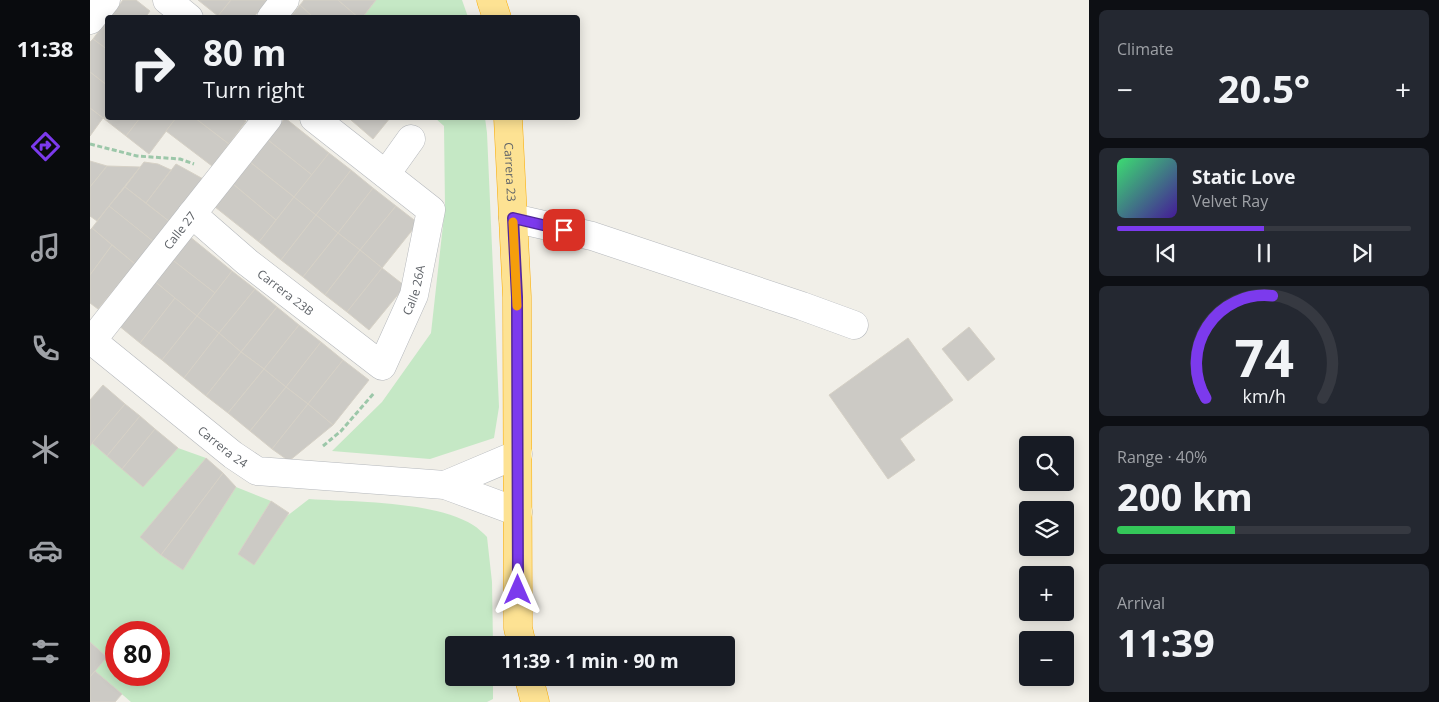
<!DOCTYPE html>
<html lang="en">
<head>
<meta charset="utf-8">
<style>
  :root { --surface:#171b24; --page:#242831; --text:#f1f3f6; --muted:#9ea1a6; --line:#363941; --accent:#7c3aed }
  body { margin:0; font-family:"Open Sans",sans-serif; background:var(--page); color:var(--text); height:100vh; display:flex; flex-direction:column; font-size:19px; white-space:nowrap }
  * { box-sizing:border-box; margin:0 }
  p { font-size:16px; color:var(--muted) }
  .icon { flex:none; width:28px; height:28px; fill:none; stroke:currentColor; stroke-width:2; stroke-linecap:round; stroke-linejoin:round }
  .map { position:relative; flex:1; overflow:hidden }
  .side { display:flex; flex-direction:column; gap:10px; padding:10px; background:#0d0f14; width:350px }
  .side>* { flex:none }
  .banner { position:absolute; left:15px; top:15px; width:475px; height:105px; border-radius:5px; box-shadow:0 2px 12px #0003; background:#171b24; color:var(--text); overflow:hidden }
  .buttons { position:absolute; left:929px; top:436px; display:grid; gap:10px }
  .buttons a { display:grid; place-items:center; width:55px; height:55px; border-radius:5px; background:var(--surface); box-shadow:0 2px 12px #0003; font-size:25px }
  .speed { position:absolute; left:15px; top:621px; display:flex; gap:10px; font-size:25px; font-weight:700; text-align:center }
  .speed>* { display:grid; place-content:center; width:65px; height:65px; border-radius:50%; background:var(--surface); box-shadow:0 2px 12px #0003; line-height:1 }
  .speed .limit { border:8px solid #d22; background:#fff; color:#111 }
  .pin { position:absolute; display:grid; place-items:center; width:42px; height:42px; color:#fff; margin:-21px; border-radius:10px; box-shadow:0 2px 8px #0006 }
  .me { position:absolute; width:55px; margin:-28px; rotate:0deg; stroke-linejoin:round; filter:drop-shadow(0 0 4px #0008) }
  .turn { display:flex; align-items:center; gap:18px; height:105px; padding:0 15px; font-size:22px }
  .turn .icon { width:65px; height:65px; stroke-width:2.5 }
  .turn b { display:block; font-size:35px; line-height:42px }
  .big { font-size:38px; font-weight:700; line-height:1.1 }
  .side .card { flex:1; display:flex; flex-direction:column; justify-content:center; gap:8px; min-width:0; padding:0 18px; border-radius:8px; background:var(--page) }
  .side .dial { align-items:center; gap:0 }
  .dial svg { height:130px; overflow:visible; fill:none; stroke:var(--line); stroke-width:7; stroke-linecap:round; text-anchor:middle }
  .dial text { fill:var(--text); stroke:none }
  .song { display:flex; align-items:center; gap:15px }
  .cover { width:60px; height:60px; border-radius:8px; background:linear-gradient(135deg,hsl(140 70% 55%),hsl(260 70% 35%)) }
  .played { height:5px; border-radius:2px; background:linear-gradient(90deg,var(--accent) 50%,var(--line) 50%) }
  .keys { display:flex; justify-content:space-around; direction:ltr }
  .heat { display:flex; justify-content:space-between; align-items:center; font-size:28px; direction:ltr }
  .charge { height:8px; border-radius:4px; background:linear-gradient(90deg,#34c759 40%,var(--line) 0) }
  .trip { position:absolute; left:355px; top:636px; width:290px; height:50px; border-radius:5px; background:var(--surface); box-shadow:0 2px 12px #0003; font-weight:700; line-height:50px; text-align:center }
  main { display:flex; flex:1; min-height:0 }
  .tabs { display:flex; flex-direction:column; width:90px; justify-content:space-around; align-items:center; background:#090b0e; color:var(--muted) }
  .tabs .icon { width:35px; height:35px }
  .tabs .selected { color:var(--accent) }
  .tabs b { font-size:22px; color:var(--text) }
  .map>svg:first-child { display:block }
  .green { fill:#c5e8c5; fill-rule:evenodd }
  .building { fill:#cccac5; stroke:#d6d1c6 }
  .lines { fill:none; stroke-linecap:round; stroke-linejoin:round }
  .minor-casing { stroke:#b5b8bc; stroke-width:29 }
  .highway-casing { stroke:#f9ab00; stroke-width:29 }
  .path { stroke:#9cc7a9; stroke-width:3; stroke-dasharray:5 2.5; stroke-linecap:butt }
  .minor { stroke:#fff; stroke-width:28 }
  .highway { stroke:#fde293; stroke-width:28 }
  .route-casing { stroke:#51269a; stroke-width:12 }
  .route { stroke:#7c3aed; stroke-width:9 }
  .slow { stroke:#f59e0b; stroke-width:9 }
  .labels { text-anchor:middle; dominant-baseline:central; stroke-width:4; stroke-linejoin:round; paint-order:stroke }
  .street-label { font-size:12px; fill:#5f6368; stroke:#fff }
</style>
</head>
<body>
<main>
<nav class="tabs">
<b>11:38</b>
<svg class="icon selected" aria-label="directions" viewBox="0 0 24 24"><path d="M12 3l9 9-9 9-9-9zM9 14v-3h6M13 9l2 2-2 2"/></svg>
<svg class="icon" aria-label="music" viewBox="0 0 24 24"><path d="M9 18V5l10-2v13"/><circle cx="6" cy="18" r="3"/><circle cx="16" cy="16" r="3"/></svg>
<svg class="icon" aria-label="phone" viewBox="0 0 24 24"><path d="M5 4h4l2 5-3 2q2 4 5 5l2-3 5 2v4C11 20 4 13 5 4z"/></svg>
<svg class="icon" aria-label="climate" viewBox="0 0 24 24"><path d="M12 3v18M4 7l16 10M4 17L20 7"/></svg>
<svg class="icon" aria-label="car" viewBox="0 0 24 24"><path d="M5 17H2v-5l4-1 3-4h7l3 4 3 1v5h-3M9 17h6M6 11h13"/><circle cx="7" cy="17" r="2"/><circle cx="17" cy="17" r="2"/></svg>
<svg class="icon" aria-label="filters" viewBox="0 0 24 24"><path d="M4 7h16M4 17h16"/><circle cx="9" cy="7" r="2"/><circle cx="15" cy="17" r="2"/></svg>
</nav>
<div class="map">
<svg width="999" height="702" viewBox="0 0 999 702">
  <rect width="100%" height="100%" fill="#f1efe8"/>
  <g class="green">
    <path d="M286,0H372L378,17L272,18Z"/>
    <path d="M345,118H395L397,133L409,407L404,438L340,459L242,451L292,402L341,333L355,207L354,126Z"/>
    <path d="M2,443L53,486L88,448L116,458L51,537L71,555L93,570L146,487L181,501L148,554L219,499C264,502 345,501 383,525C388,528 393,533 397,537L402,582L403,645H364V678H403V699L397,702H41L5,671L17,657L0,642V446ZM26,632H69V675H26Z"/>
  </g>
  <g class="building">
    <path d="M33,0H46L60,11L55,18H19Z"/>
    <path d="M108,0H141L128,16Z"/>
    <path d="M141,0H177L163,18H130L128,16Z"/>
    <path d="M214,0H248L269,18H224L210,5Z"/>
    <path d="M248,0H286L272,18H269Z"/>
    <path d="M210,5L224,18H200Z"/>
    <path d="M18,19V50L3,39Z"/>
    <path d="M3,39L18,50V86L0,72V42Z"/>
    <path d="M0,72L18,86V113L13,118L0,108Z"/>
    <path d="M0,108L13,118L0,136Z"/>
    <path d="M18,113V118H50L36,136L13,118Z"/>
    <path d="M50,118H86L59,154L36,136Z"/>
    <path d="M86,118H105L139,144L122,166L76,131Z"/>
    <path d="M105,118H151L156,121L139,144Z"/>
    <path d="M195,118L239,153L222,175L178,140Z"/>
    <path d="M264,118H300L283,139L261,120Z"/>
    <path d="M178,140L222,175L204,197L160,162Z"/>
    <path d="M239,153L261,170L226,215L204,197Z"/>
    <path d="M0,161L17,166L0,187Z"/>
    <path d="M54,162L68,164L81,170L56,203L35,187Z"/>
    <path d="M160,162L204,197L186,220L143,184Z"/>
    <path d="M86,164L115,180L80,222L56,203Z"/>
    <path d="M17,166L50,167L7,221L0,216V187Z"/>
    <path d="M261,170L283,188L248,233L226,215Z"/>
    <path d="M143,184L186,220L169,242L125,207Z"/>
    <path d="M35,187L80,222L64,242L19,206Z"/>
    <path d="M283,188L306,206L270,250L248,233Z"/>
    <path d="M204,197L226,215L191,260L169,242Z"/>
    <path d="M19,206L64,242L45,264L2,228Z"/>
    <path d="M306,206L328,223L292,268L270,250Z"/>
    <path d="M226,215L248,233L213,277L191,260Z"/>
    <path d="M2,228L22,245L0,275V230Z"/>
    <path d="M248,233L270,250L235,295L213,277Z"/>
    <path d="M99,236L142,271L125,293L80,258Z"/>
    <path d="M22,245L45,264L8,309L0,303V275Z"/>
    <path d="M270,250L292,268L257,312L235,295Z"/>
    <path d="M80,258L125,293L107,316L63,280Z"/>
    <path d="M292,268L315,286L279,330L257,312Z"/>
    <path d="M142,271L165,289L129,333L107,316Z"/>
    <path d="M63,280L85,298L50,343L28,325Z"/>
    <path d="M165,289L187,307L151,352L129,333Z"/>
    <path d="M85,298L107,316L72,360L50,343Z"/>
    <path d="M187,307L209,325L174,369L151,352Z"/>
    <path d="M107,316L129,333L94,378L72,360Z"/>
    <path d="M209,325L231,342L196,387L174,369Z"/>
    <path d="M879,327L905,359L878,381L852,349Z"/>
    <path d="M129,333L151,352L116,396L94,378Z"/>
    <path d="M818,338L863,400L810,439L825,460L798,479L739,395Z"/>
    <path d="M231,342L253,360L218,404L196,387Z"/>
    <path d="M151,352L174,369L138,413L116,396Z"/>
    <path d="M253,360L279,380L243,425L218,404Z"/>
    <path d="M174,369L196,387L160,431L138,413Z"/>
    <path d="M13,385L35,404L0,446V400Z"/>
    <path d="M196,387L218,404L182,449L160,431Z"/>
    <path d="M35,404L50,416L17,456L2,443Z"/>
    <path d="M218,404L243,425L199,461L182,449Z"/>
    <path d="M50,416L65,429L32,469L17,456Z"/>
    <path d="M65,429L88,448L53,487L32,469Z"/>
    <path d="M116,458L133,473L71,555L50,537Z"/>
    <path d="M133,473L146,487L93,570L71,555Z"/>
    <path d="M181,501L199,513L164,565L148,554Z"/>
    <path d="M0,642L17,657L0,677Z"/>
    <path d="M5,671L32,694L25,702H0V677Z"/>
  </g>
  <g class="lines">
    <defs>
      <g id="minor">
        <path d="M77,0L99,18"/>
        <path d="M181,18L195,0"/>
        <path d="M0,20L16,0"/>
        <path d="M296,174L321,139"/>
        <path id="s1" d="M102,214L157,262L292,366L324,295L341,210L224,118"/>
        <path d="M423,218L502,236L712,306L764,325"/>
        <path id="s2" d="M0,339L143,455L167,471L355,485L428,512"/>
        <path id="s3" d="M0,343L178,118"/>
        <path d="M355,485L428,454"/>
      </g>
      <g id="highway">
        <path d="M401,0L407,18"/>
        <path id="s4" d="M418,118L427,297L428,628L432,645"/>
        <path d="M439,678L445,702"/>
      </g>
    </defs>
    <use href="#minor" class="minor-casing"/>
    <use href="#highway" class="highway-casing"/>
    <g class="path">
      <path d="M0,144L47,156L90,159L104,164"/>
      <path d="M233,446L251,431L284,393"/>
    </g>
    <use href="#minor" class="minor"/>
    <use href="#highway" class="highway"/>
  </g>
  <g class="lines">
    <defs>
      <path id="route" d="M428,590L427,297L423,218L474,230"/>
    </defs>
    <use href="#route" class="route-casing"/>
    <use href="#route" class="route"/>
    <path class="slow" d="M423,222L427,306"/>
  </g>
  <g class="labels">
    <g class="street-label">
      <text stroke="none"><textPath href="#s4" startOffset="54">Carrera 23</textPath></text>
      <text stroke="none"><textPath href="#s3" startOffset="144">Calle 27</textPath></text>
      <text stroke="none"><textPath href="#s1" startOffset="326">Calle 26A</textPath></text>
      <text stroke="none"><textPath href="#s1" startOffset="122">Carrera 23B</textPath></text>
      <text stroke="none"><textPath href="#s2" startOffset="171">Carrera 24</textPath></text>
    </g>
  </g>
</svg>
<div class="buttons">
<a><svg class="icon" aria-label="search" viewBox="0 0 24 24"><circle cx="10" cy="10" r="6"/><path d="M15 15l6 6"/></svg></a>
<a><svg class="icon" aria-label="layers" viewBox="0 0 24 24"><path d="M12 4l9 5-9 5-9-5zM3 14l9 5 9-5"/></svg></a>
<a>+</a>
<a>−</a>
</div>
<div class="speed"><div class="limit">80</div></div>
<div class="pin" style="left:474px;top:230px;background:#d93025"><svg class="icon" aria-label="arrive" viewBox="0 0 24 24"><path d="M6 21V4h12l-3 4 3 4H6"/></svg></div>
<svg class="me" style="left:428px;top:590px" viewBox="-20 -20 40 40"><path d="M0-17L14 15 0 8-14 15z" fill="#7c3aed" stroke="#fff" stroke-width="4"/></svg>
<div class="trip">11:39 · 1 min · 90 m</div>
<div class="banner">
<div class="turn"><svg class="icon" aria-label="right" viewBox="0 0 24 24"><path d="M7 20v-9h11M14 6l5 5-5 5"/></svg><div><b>80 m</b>Turn right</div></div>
</div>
</div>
<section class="side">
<div class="card"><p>Climate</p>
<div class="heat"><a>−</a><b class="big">20.5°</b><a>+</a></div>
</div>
<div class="card">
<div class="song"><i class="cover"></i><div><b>Static Love</b><p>Velvet Ray</p></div></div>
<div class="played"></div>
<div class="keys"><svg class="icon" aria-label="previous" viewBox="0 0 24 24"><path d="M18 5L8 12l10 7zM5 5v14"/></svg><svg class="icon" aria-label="pause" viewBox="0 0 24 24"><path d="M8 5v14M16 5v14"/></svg><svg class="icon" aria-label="next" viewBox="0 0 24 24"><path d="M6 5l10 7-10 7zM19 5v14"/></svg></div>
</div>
<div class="card dial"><svg viewBox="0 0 100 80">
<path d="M14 69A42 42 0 1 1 86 69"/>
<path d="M14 69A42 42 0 0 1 55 6" stroke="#7c3aed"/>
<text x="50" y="56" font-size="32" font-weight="700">74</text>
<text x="50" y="72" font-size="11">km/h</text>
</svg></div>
<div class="card"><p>Range · 40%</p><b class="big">200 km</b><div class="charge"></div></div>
<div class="card"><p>Arrival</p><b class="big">11:39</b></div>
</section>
</main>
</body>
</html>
